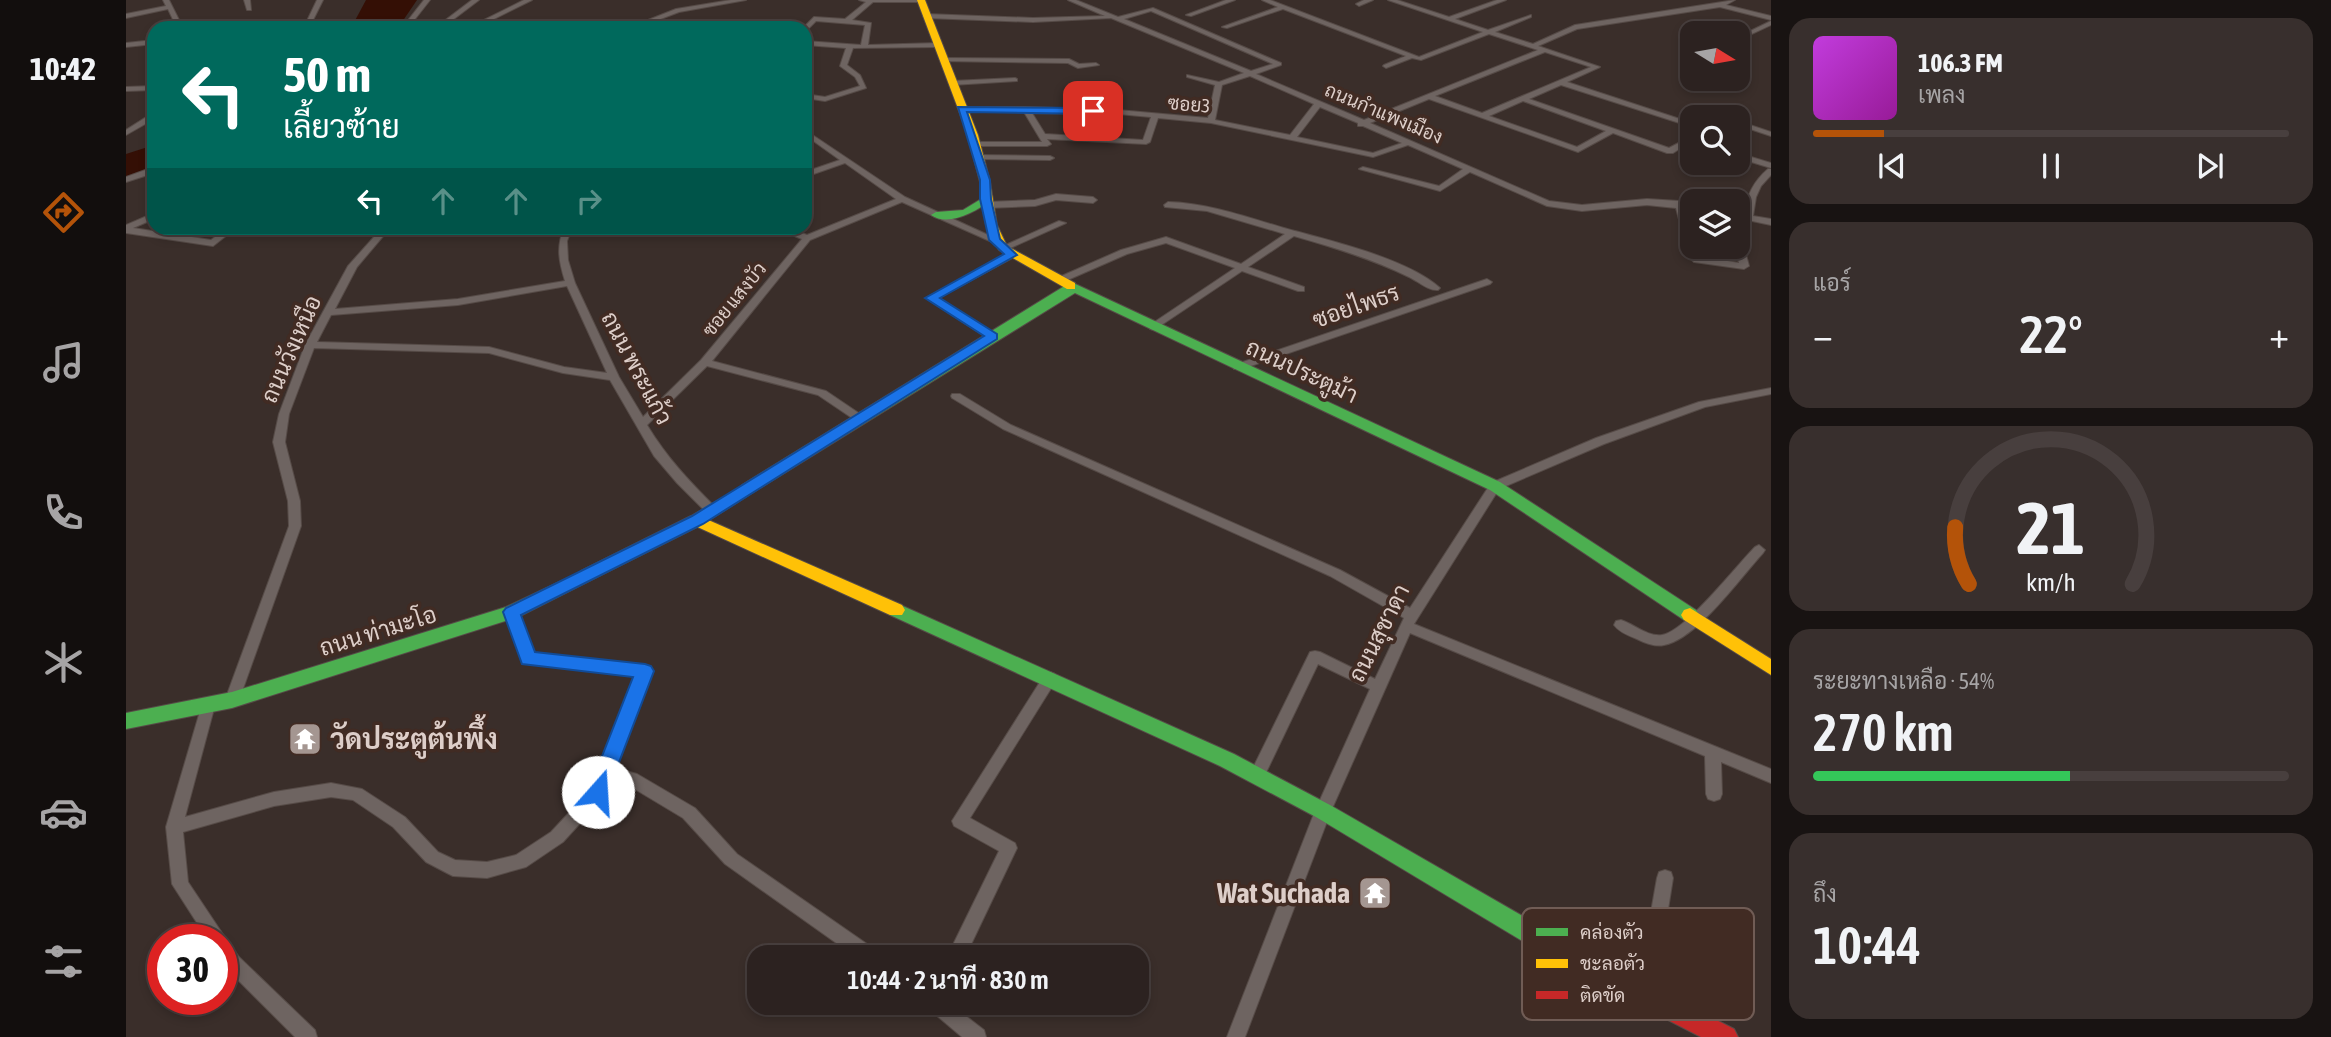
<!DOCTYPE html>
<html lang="th">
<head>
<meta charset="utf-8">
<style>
  :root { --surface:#2c2220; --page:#382f2d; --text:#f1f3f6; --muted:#a6a4a5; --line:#483f3e; --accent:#b45309 }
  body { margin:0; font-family:"Asap Condensed",Sarabun,sans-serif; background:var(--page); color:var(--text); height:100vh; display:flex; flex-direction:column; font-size:26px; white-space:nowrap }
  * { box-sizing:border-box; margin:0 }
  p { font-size:23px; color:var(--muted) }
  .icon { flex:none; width:38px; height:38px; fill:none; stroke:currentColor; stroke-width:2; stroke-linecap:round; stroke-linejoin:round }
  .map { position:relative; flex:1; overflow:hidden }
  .details { display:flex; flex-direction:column; gap:18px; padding:18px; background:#181312; width:560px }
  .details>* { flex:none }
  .guide { position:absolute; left:21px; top:21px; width:665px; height:214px; border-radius:21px; box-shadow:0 4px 10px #0003,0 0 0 2px var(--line); background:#00695c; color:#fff; overflow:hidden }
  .needle { width:46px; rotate:101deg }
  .tools { position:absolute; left:1554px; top:21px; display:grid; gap:14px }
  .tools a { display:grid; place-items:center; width:70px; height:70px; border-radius:14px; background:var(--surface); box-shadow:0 4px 10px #0003,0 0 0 2px var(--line); font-size:35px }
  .speed { position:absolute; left:21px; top:924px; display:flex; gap:14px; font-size:35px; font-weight:700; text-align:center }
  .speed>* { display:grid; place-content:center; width:91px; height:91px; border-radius:50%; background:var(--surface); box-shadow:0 4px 10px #0003,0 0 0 2px var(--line); line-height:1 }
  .speed .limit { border:10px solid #d22; background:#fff; color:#111 }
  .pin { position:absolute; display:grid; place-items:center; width:60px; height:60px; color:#fff; margin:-30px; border-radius:14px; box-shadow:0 4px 10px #0006 }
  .me { position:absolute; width:77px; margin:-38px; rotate:19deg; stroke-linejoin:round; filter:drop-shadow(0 0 5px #0008) }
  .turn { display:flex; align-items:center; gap:24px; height:147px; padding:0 21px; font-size:32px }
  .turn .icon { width:91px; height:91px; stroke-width:2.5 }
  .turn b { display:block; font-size:49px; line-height:60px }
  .lanes { display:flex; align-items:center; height:66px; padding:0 21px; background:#0003; justify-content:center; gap:35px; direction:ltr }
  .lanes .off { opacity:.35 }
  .big { font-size:52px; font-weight:600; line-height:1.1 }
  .details .widget { flex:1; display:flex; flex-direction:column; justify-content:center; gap:10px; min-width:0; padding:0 24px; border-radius:21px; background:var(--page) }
  .details .dial { align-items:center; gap:0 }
  .dial svg { height:182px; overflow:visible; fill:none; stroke:var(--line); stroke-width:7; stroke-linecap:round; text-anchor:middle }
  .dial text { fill:var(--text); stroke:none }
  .song { display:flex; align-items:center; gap:21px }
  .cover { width:84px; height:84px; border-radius:10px; background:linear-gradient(135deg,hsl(290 70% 55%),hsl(300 70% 35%)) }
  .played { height:7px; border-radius:4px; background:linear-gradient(90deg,var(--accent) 15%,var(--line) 15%) }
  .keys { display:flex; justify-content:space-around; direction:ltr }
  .heat { display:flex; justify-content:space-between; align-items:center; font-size:38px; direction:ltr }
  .charge { height:10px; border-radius:5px; background:linear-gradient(90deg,#34c759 54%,var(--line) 0) }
  .trip { position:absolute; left:621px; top:945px; width:402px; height:70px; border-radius:21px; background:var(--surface); box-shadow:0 4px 10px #0003,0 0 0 2px var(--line); font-weight:600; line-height:70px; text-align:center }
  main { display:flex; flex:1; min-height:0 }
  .dock { display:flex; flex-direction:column; width:126px; justify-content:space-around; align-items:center; background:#120e0d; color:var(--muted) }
  .dock .icon { width:49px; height:49px }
  .dock .active { color:var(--accent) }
  .dock b { font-size:32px; color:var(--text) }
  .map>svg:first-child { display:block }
  .water { fill:#340f05 }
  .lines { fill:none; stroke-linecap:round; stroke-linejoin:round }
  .street-casing { stroke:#564b47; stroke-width:2 }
  .fast-casing { stroke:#564b47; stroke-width:2 }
  .slow-casing { stroke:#564b47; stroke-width:2 }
  .jam-casing { stroke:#564b47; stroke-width:2 }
  .street { fill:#6e6461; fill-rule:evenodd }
  .fast { fill:#4caf50; fill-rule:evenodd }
  .slow { fill:#ffc107; fill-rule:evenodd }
  .jam { fill:#c62828; fill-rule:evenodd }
  .route { fill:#1a73e8; stroke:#114b97; stroke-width:2 }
  .labels { text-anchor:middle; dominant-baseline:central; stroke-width:7; stroke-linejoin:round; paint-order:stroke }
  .far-street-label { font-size:19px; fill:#ddcec9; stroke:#412b23 }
  .street-label { font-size:23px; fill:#ddcec9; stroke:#412b23 }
  .near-poi-label { font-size:28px; font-weight:bold; fill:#ddcec9; stroke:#412b23; text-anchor:start }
  .key { fill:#412b23; stroke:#705c55; stroke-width:2 }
  .key-label { font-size:19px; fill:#ddcec9 }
</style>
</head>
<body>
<main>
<nav class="dock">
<b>10:42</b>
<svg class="icon active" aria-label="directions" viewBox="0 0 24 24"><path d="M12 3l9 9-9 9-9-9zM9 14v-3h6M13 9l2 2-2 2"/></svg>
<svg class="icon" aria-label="music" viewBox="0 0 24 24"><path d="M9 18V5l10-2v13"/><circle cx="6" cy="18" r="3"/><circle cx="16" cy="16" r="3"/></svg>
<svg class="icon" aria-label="phone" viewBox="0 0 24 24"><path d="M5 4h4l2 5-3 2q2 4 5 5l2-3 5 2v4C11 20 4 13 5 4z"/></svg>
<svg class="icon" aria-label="climate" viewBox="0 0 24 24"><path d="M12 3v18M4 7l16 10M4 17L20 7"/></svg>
<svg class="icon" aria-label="car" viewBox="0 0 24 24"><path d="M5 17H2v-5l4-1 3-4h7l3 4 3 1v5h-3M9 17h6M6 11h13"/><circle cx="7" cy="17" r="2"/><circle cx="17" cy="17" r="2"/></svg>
<svg class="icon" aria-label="filters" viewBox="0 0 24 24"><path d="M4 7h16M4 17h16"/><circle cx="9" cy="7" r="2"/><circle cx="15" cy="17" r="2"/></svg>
</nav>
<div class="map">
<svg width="1645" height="1037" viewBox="0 0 1645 1037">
  <rect width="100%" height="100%" fill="#3a2e2a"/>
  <g class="water">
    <path d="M240,0H291L272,28H225Z"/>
    <path d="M28,145V168L0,177V154Z"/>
  </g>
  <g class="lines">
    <defs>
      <g id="street">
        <path d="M37,0H43L57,28H51L42,9L0,18V14L40,6Z"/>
        <path d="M118,0H124L125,10H121Z"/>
        <path d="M191,0H197L184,26L158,28L180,23Z"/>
        <path d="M298,0H304L282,28H276Z"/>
        <path d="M346,0H353L316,28H309Z"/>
        <path d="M398,0H406L350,28H342Z"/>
        <path d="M605,0H620L553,12L511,28H502L550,9Z"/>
        <path d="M733,0H798L795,2H747L726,20L745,23L742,45L813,43L816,45L813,47L727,48L721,65L734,75L740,88L699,101L679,98V94L699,97L734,86L729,77L714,66L720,48L679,45V41L735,45L739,25L690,21L681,30L677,28L688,17L719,19L740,2Z"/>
        <path d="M942,0H950L992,17L1027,8L1155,63V65L1130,74L1238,120L1412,50L1363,34L1295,60L1286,58L1260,68L1257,66L1258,65L1280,56L1157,9L1101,28L1096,27L1152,7L1136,0H1144L1293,57L1357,32L1262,0H1271L1323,17L1371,0H1380L1329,19L1362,30L1405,15V17L1369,32L1407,44L1449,25L1609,0L1600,5L1645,16V20L1594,7L1451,29L1412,46L1474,67L1441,82L1566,123V127L1435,85L1403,99L1543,148L1566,136V141L1547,153H1541L1487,133L1452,152L1303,99L1244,123L1423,201L1456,205L1521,199L1553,201L1566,205V209H1559L1566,235V247H1570L1572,256L1613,263L1609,247H1612V237L1616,240L1623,266L1618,269L1568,262L1563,257L1550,208L1521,205L1456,211L1421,206L1344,172L1314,191L1233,169L1237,167L1313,186L1337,169L1282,145L1247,157L1085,123L1032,118L1024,142L1020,144L921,139L925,144L921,146H846L845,144L849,142H916L898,112L836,111H833V107H900L992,110L1082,118L1089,85L1061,77V75L1093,82L1118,73L985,18L907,22L800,18L797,16L800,14L907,18L979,16ZM1025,11L1147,64L1125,71L998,19ZM1419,52L1465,67L1356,113L1309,96ZM1124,76L1188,104L1164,135L1089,120L1096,85ZM1397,101L1480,131L1451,147L1363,116ZM1194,107L1232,123V126H1237L1276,143L1247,153L1171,137ZM906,113L992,114L1025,117L1017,140L919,134Z"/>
        <path d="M1100,0H1109L1065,16L1060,15Z"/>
        <path d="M1238,0H1247L1233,6L1230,4Z"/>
        <path d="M1645,21V25L1617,38L1612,37Z"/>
        <path d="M28,40V44L0,47V43Z"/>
        <path d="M818,58L943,59L953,64L970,63L973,65L952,68L942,63L816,61V59Z"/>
        <path d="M889,78L891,79V81L826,85L823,83L826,81Z"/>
        <path d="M28,86V90L0,91V87Z"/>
        <path d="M25,114H28V119L0,135V130Z"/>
        <path d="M1612,121L1645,132V136L1612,125Z"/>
        <path d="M679,130L779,197L873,240L866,242L776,202L684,240L586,361L700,391L737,416L739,418L737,420H729L692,395L581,366L521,425C541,458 563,481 590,508L592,511L586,515L582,514L551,483L528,456L484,380L437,373L363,353L188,348L163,414L159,442L174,501L175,526L113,700L111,704L106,706L101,704L99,700L163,526L162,501L147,442L153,414L179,345L222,266L256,228H264L231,267L209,309L332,299L439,281C433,262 430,247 438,228H446L441,241L442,260L449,283L493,377L517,417L575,360L676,239L654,230L653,228H663L681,235L770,199L719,163L679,177V172L714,160L679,135ZM441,286L481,373L438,367L363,347L191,342L205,315L332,305Z"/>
        <path d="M1612,153L1645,163V168L1612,158Z"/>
        <path d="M849,155L924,156L928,158L924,160L852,159L848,157Z"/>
        <path d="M25,168H28V173L0,182V177Z"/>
        <path d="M1642,169H1645V175L1635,186L1630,197L1627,216L1645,219V225L1612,218V212L1619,214C1620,195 1628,181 1642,169Z"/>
        <path d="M930,194L967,197L971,200L967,203L930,200L909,206L861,208L857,205L861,202L909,200Z"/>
        <path d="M1042,202C1082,203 1120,217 1158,228C1201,240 1281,258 1314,288L1312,290C1302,291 1292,281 1283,277C1246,259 1207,247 1168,236L1122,267L1178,287V291H1172L1116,271L1028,330L1024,329V325L1109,268L1040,243L1001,254L937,282H931V278L995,250L1040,237L1115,264L1159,234L1081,211L1039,207L1038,205Z"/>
        <path d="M28,213V219L7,228L85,240L101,228H110L87,246L0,233V225Z"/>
        <path d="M933,221L940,223L880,250L873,248Z"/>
        <path d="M885,252L890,255L888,257L812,298L871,335V339H863L800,298Z"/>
        <path d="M1361,279L1366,282L1364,284L1116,369H1108L1107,367L1108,365Z"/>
        <path d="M1645,388V394L1579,407L1478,444L1373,489L1288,624L1645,769V783L1595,762L1596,794L1594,799L1588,801L1582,799L1580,794L1579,756L1284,633L1205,811L1119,1037H1101L1189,811L1244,689L1192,664L1136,781L1131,783L1126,781L1123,776L1184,652L1189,651L1194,652L1249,679L1278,618L1204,576L877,429L826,398L825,396L826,394H834L885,425L1214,570L1284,608L1365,483L1470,438L1573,402Z"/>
        <path d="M1633,545L1639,550L1637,553C1614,578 1571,639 1538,645C1529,647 1519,643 1511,639C1503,636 1493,632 1488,625L1490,621L1495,620C1508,624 1521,637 1536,635C1559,632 1611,565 1629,547Z"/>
        <path d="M386,607L391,608L393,612L407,654L523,667L525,671L489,768L511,774L569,808L611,854L751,951L754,957H730L599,864L557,818L502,785L484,780L478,797L437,842L400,867L361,878L327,876L321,873L300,862L267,827L227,800L205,797L148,806L57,832L62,882L100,939L113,957L189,1030L191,1037H169L101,969L96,962V940H82L46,884L40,827L77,701L82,699L87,701L89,705L59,817L148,792L205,783L236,789L279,817L312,852L329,860L361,862L390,855L425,832L466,788L509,676L397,663L379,612L381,608Z"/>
        <path d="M924,672L929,674L931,678L929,682L844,818L889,843L891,848L839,957H821L873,851L828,826L826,821L919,674Z"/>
        <path d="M1539,870L1545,872L1547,878L1528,997L1525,1003L1519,1006L1513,1003L1510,997L1531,878L1533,872Z"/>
        <path d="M800,1003H823L858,1030L860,1037H836L803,1009Z"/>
      </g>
      <g id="fast">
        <path d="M860,196L864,197V201C849,212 822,227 805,215L810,212L837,210Z"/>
        <path d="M945,282L1374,482L1570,610L1573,615L1570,620H1558L1364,490L949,293L626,493H616L613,489L616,485Z"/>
        <path d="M461,569L467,571L469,575L467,579L392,617L106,708L0,729V713L106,692L380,607Z"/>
        <path d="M770,603L1108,754L1204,805L1414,926L1417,934L1414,942L1406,945L1398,942L1190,817L1094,766L764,615L761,610L764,605Z"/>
      </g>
      <g id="slow">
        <path d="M791,0H799L852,135L864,182L871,225L881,246L949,283V289H941L873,250L860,225L854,182L842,135Z"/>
        <path d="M571,515L776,605L779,610L776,615H764L565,524L563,520Z"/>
        <path d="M1564,608L1645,659V675L1558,620L1555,615L1558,610Z"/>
      </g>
      <g id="jam">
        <path d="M621,484L629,489L626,493L577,524L467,579H455L453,575L455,571L565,516Z"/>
        <path d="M1406,923L1459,953L1608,1029L1612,1037H1575L1443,969L1398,942L1395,934L1398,926Z"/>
      </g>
    </defs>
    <use href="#street" class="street-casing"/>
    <use href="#fast" class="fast-casing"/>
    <use href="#slow" class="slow-casing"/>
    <use href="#jam" class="jam-casing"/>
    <use href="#street" class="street"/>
    <use href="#fast" class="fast"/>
    <use href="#slow" class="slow"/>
    <use href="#jam" class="jam"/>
  </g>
  <path class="route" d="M832,107L967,108L971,111L967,114L841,112L864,180L865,199L874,239L891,255L814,298L871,334V339L577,524L395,615L409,652L519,664L525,666L528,671L479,799L472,801L465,799L462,792L507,677L396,664L377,612L380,608L566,516L858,336L799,298L878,254L863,240L854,199V180Z"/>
  <defs>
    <symbol id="temple-square" viewBox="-11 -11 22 22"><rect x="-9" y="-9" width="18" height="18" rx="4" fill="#a49691" stroke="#412b23"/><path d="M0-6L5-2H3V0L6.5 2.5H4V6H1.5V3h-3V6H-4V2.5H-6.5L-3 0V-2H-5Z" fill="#fff"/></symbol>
  </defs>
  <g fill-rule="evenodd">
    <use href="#temple-square" x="160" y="720" width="38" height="38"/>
    <use href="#temple-square" x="1230" y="874" width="38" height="38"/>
  </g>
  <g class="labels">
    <g class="far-street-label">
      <text transform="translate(1063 104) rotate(5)">ซอย3</text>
      <text transform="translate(1258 113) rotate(23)">ถนนกำแพงเมือง</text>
      <text transform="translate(608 299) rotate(-51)">ซอย แสงบัว</text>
    </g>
    <g class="street-label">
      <text transform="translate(1230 306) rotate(-19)">ซอยไพธร</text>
      <text transform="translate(165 349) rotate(-66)">ถนนวังเหนือ</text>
      <text transform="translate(511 368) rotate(62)">ถนน พระแก้ว</text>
      <text transform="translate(1176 371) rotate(25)">ถนนประตูม้า</text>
      <text transform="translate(252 631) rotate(-17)">ถนน ท่ามะโอ</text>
      <text transform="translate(1253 633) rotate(-63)">ถนนสุชาดา</text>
    </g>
    <g class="near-poi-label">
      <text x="204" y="739">วัดประตูต้นพึ้ง</text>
      <text x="1224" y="893" text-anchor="end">Wat Suchada</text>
    </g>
  </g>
  <rect x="1396" y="908" width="232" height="112" rx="10" class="key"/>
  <rect x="1410" y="928" width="32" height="8" fill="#4caf50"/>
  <rect x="1410" y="959" width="32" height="9" fill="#ffc107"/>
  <rect x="1410" y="991" width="32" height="8" fill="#c62828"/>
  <g class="key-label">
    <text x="1454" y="939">คล่องตัว</text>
    <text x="1454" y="970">ชะลอตัว</text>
    <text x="1454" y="1002">ติดขัด</text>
  </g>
</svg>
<div class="tools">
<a><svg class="needle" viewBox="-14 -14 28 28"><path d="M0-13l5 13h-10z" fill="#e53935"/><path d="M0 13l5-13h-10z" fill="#a6a4a5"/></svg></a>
<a><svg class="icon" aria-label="search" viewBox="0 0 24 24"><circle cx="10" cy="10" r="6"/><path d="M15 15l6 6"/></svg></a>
<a><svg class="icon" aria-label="layers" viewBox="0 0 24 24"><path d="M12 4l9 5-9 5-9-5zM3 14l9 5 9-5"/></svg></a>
</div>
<div class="speed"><div class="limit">30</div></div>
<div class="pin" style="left:967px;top:111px;background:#d93025"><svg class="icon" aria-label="arrive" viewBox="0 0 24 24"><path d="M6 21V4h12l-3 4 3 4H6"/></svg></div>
<svg class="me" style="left:472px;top:792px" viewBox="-20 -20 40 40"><circle r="19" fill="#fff"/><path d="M0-13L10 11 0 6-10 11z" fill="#1a73e8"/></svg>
<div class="trip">10:44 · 2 นาที · 830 m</div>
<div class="guide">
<div class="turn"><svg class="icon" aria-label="left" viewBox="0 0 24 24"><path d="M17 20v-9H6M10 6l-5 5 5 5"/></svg><div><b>50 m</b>เลี้ยวซ้าย</div></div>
<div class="lanes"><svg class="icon" aria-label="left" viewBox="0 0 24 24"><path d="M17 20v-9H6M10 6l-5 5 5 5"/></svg><svg class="icon off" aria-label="ahead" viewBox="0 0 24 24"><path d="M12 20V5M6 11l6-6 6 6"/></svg><svg class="icon off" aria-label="ahead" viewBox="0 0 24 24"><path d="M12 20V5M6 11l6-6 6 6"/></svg><svg class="icon off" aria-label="right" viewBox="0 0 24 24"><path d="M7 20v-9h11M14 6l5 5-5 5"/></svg></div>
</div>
</div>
<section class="details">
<div class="widget">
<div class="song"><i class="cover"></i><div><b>106.3 FM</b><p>เพลง</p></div></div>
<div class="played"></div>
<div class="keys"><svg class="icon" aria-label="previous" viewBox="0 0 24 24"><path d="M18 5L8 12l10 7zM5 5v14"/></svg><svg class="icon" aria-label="pause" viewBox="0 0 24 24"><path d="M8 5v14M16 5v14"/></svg><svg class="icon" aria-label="next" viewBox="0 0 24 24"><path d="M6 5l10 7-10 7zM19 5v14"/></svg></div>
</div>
<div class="widget"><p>แอร์</p>
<div class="heat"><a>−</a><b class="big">22°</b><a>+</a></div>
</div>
<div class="widget dial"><svg viewBox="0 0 100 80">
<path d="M14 69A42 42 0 1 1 86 69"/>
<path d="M14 69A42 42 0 0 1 8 44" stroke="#b45309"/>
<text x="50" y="56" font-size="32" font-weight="700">21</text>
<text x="50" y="72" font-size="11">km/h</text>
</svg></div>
<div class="widget"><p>ระยะทางเหลือ · 54%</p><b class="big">270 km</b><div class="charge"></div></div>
<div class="widget"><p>ถึง</p><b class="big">10:44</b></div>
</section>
</main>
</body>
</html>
